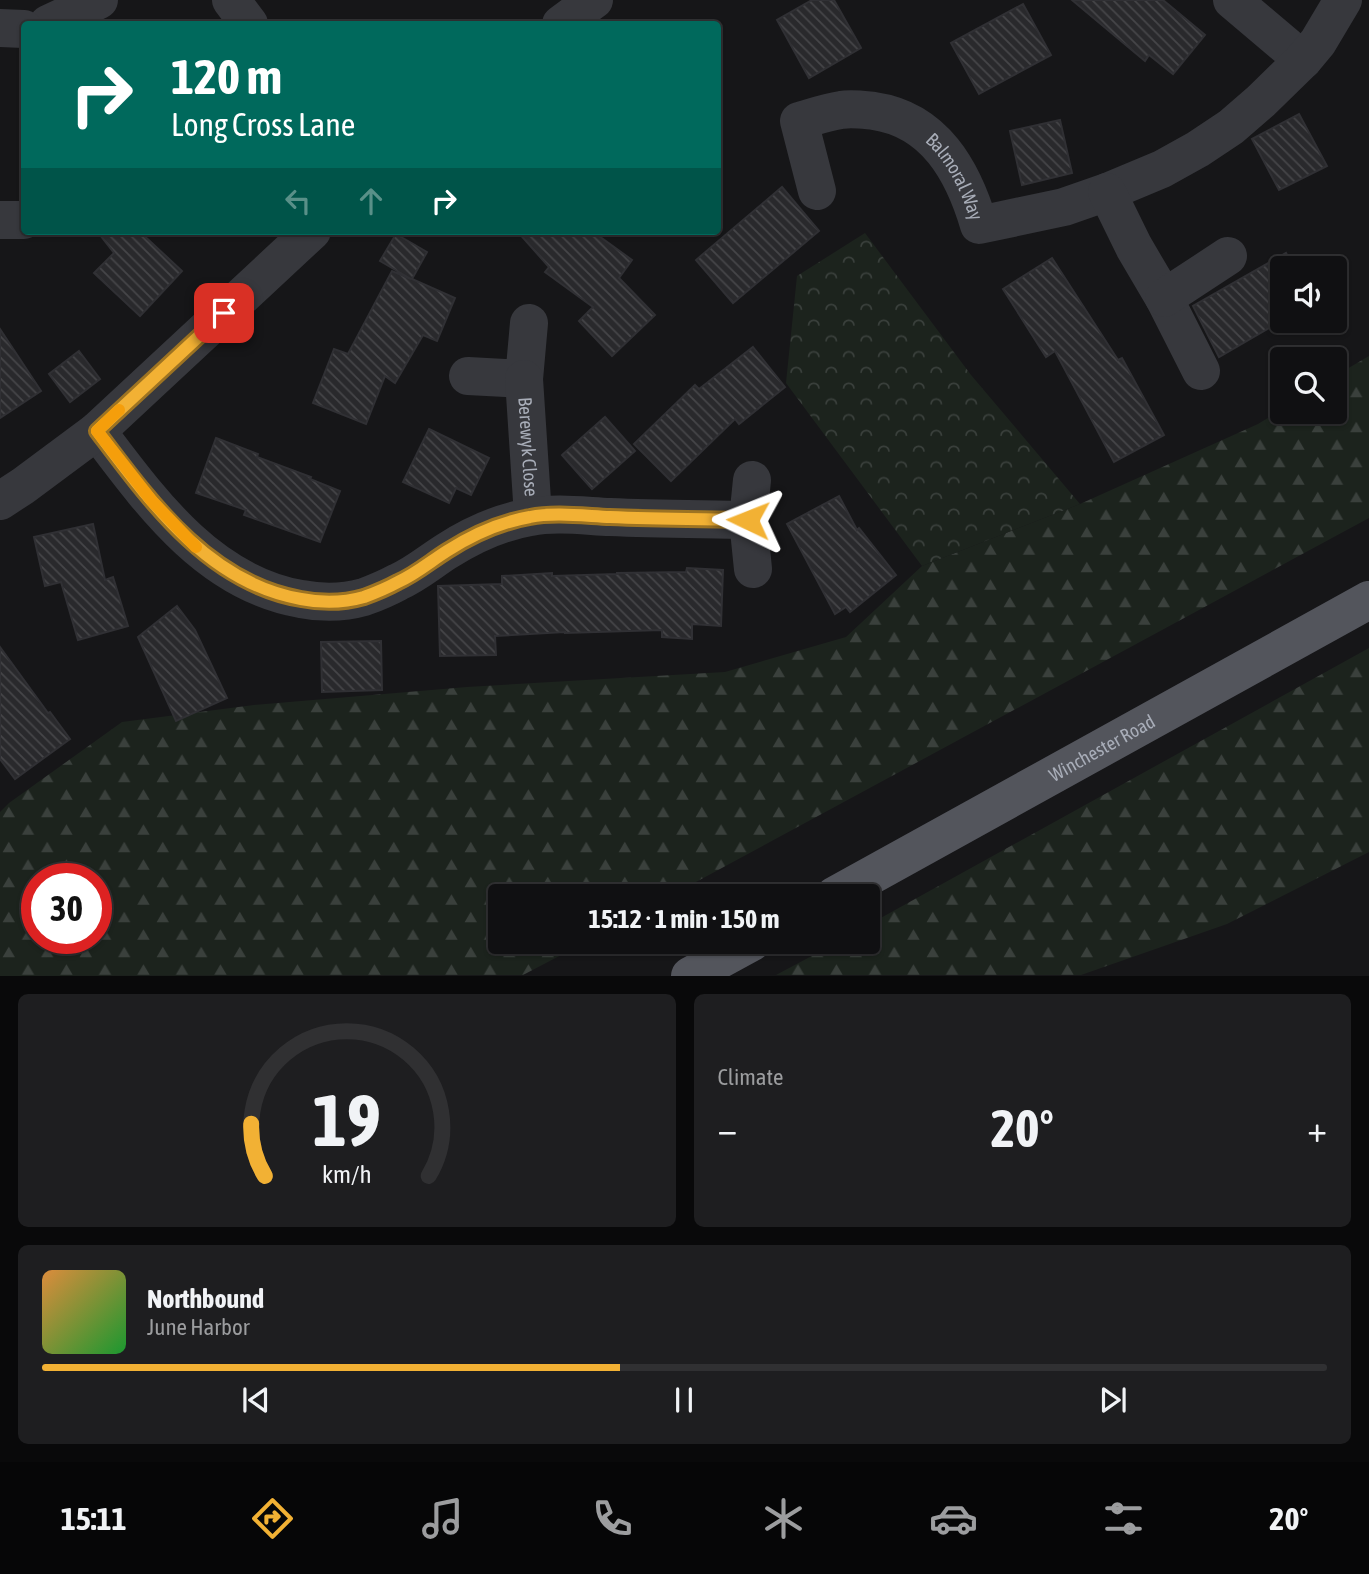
<!DOCTYPE html>
<html lang="en">
<head>
<meta charset="utf-8">
<style>
  :root { --surface:#101012; --page:#1e1e20; --text:#f1f3f6; --muted:#9c9d9f; --line:#303032; --accent:#f2b134 }
  body { margin:0; font-family:"Asap Condensed",sans-serif; background:var(--page); color:var(--text); height:100vh; display:flex; flex-direction:column; font-size:26px; white-space:nowrap }
  * { box-sizing:border-box; margin:0 }
  p { font-size:23px; color:var(--muted) }
  .icon { flex:none; width:38px; height:38px; fill:none; stroke:currentColor; stroke-width:2; stroke-linecap:round; stroke-linejoin:round }
  .map { position:relative; height:976px; overflow:hidden }
  .drawer { display:flex; flex-direction:column; gap:18px; padding:18px; background:#09090a; flex:1 }
  .drawer>* { flex:none }
  .guide { position:absolute; left:21px; top:21px; width:700px; height:214px; border-radius:7px; box-shadow:0 2px 5px #0004,0 0 0 2px var(--line); background:#00695c; color:#fff; overflow:hidden }
  .buttons { position:absolute; left:1270px; top:256px; display:grid; gap:14px }
  .buttons a { display:grid; place-items:center; width:77px; height:77px; border-radius:7px; background:var(--surface); box-shadow:0 2px 5px #0004,0 0 0 2px var(--line); font-size:35px }
  .speed { position:absolute; left:21px; top:863px; display:flex; gap:14px; font-size:35px; font-weight:700; text-align:center }
  .speed>* { display:grid; place-content:center; width:91px; height:91px; border-radius:50%; background:var(--surface); box-shadow:0 2px 5px #0004,0 0 0 2px var(--line); line-height:1 }
  .speed .limit { border:10px solid #d22; background:#fff; color:#111 }
  .pin { position:absolute; display:grid; place-items:center; width:60px; height:60px; color:#fff; margin:-30px; border-radius:14px; box-shadow:0 4px 10px #0006 }
  .me { position:absolute; width:77px; margin:-38px; rotate:272deg; stroke-linejoin:round; filter:drop-shadow(0 0 5px #0008) }
  .turn { display:flex; align-items:center; gap:24px; height:147px; padding:0 35px; font-size:32px }
  .turn .icon { width:91px; height:91px; stroke-width:2.5 }
  .turn b { display:block; font-size:49px; line-height:60px }
  .lanes { display:flex; align-items:center; height:66px; padding:0 35px; background:#0003; justify-content:center; gap:35px; direction:ltr }
  .lanes .off { opacity:.35 }
  .big { font-size:52px; font-weight:700; line-height:1.1 }
  .drawer .widget { flex:1; display:flex; flex-direction:column; justify-content:center; gap:10px; min-width:0; padding:0 24px; border-radius:10px; background:var(--page) }
  .drawer .dial { align-items:center; gap:0 }
  .dial svg { height:182px; overflow:visible; fill:none; stroke:var(--line); stroke-width:7; stroke-linecap:round; text-anchor:middle }
  .dial text { fill:var(--text); stroke:none }
  .song { display:flex; align-items:center; gap:21px }
  .cover { width:84px; height:84px; border-radius:10px; background:linear-gradient(135deg,hsl(30 70% 55%),hsl(130 70% 35%)) }
  .played { height:7px; border-radius:4px; background:linear-gradient(90deg,var(--accent) 45%,var(--line) 45%) }
  .keys { display:flex; justify-content:space-around; direction:ltr }
  .heat { display:flex; justify-content:space-between; align-items:center; font-size:38px; direction:ltr }
  .drawer .tiles { flex:1; display:grid; gap:18px; grid-template-columns:1fr 1fr }
  .widget:last-child { grid-column:span 2 }
  .trip { position:absolute; left:488px; top:884px; width:392px; height:70px; border-radius:7px; background:var(--surface); box-shadow:0 2px 5px #0004,0 0 0 2px var(--line); font-weight:700; line-height:70px; text-align:center }
  .tabs { display:flex; height:112px; justify-content:space-around; align-items:center; background:#060607; color:var(--muted) }
  .tabs .icon { width:49px; height:49px }
  .tabs .selected { color:var(--accent) }
  .tabs b { font-size:32px; color:var(--text) }
  .map>svg:first-child { display:block }
  .forest { fill:url(#forest-firs); fill-rule:evenodd }
  .park { fill:url(#park-crowns) }
  .building { fill:url(#building-back-hatch); stroke:#303034; stroke-width:2 }
  .lines { fill:none; stroke-linecap:round; stroke-linejoin:round }
  .minor { stroke:#37383d; stroke-width:38 }
  .major { stroke:#53555c; stroke-width:38 }
  .route-casing { stroke:#9d7322; stroke-width:18 }
  .route { stroke:#f2b134; stroke-width:12 }
  .slow { stroke:#f59e0b; stroke-width:12 }
  .labels { text-anchor:middle; dominant-baseline:central; stroke-width:7; stroke-linejoin:round; paint-order:stroke }
  .street-label { font-size:19px; fill:#a8adb8; stroke:#111113 }
</style>
</head>
<body>
<div class="map">
<svg width="1369" height="976" viewBox="0 0 1369 976">
  <defs>
    <pattern id="forest-firs" width="22" height="20" patternUnits="userSpaceOnUse" patternTransform="scale(1.75)"><rect width="22" height="20" fill="#1c231d"/><path d="M5 1l3.5 6h-7zM16 11l3.5 6h-7z" fill="#3a403c"/></pattern>
    <pattern id="park-crowns" width="20" height="18" patternUnits="userSpaceOnUse" patternTransform="scale(1.75)"><rect width="20" height="18" fill="#1c231d"/><path d="M2 6a3 3 0 1 1 6 0M12 15a3 3 0 1 1 6 0" fill="none" stroke="#3a403c"/></pattern>
    <pattern id="building-back-hatch" width="6" height="6" patternUnits="userSpaceOnUse" patternTransform="scale(1.75)"><rect width="6" height="6" fill="#29292c"/><path d="M-1 5l2 2M0 0l6 6M5-1l2 2" fill="none" stroke="#454548"/></pattern>
  </defs>
  <rect width="100%" height="100%" fill="#161618"/>
  <g class="forest">
    <path d="M1369,356V518L670,896H500V942H586L523,975L0,976V812L9,803L122,722L254,705L467,687L725,672L846,637L922,566L1080,504L1258,424L1283,409V411H1335V376ZM37,878H96V938H37Z"/>
    <path d="M1369,648V852L1227,924L1081,975H776L838,942H868V925Z"/>
  </g>
  <path class="park" d="M865,233L971,375L1080,504L922,566L786,383L797,276Z"/>
  <g class="building">
    <path d="M812,0H834L861,48L809,78L777,20Z"/>
    <path d="M1072,0H1163L1205,35L1173,74L1149,55L1145,61Z"/>
    <path d="M1023,4L1051,55L979,94L951,43Z"/>
    <path d="M1299,114L1327,166L1279,190L1252,139Z"/>
    <path d="M1060,120L1072,173L1022,185L1010,131Z"/>
    <path d="M782,187L819,231L733,303L696,260Z"/>
    <path d="M97,231H139L182,271L140,316L94,273L114,253Z"/>
    <path d="M517,231H592L632,260L619,278L655,315L612,356L579,321L593,307L545,272L549,267Z"/>
    <path d="M396,234L427,252L412,279L455,298L437,341L423,335L395,383L385,376L366,424L313,403L334,349L348,354L392,271L411,279L380,261Z"/>
    <path d="M1286,253L1294,268H1283V320L1219,357L1193,306Z"/>
    <path d="M1052,258L1118,360L1122,358L1164,435L1114,462L1055,351L1046,357L1003,289Z"/>
    <path d="M0,329L41,391L0,418Z"/>
    <path d="M753,347L785,387L739,424L735,419L671,481L634,444L695,385L699,389Z"/>
    <path d="M79,351L100,379L70,402L49,374Z"/>
    <path d="M605,417L635,451L592,489L562,455Z"/>
    <path d="M429,429L489,458L471,495L456,488L449,503L403,482Z"/>
    <path d="M216,438L258,454L257,457L311,477L310,479L340,491L320,542L244,515L246,510L196,493Z"/>
    <path d="M839,496L857,530L859,528L896,575L850,612L846,607L835,614L787,524Z"/>
    <path d="M93,524L105,580L113,577L128,626L78,640L61,582L45,586L34,537Z"/>
    <path d="M687,568L723,570L721,626L692,624V639L662,637V630L565,633V632L495,636L496,655L440,656L438,586L502,584V576L552,573V576L617,574V573L686,572Z"/>
    <path d="M177,606L195,630L227,698L176,721L138,637Z"/>
    <path d="M381,641L382,690L322,692L321,642Z"/>
    <path d="M0,647L48,713L50,712L70,739L15,779L0,759Z"/>
  </g>
  <g class="lines">
    <g class="minor">
      <path d="M231,0L249,24"/>
      <path d="M1232,0L1303,60"/>
      <path d="M48,24L99,0"/>
      <path d="M561,24L594,0"/>
      <path d="M0,28L24,29"/>
      <path id="s1" d="M817,191L799,121C813,117 827,112 841,110C852,108 864,110 874,111C935,120 963,171 979,225L1064,207L1107,192L1162,169L1198,149L1231,127L1261,101L1303,60L1318,42L1343,0"/>
      <path d="M1107,192L1134,247L1164,298L1201,371"/>
      <path d="M0,220H24"/>
      <path d="M1164,298L1228,256"/>
      <path d="M468,376L524,379L529,323"/>
      <path id="s2" d="M524,379L533,516"/>
      <path d="M97,431C150,501 208,583 301,599C321,603 343,603 364,597C375,593 387,588 398,582C416,574 431,561 447,551C472,535 501,522 530,517C555,512 585,516 610,517C656,519 702,519 748,520"/>
      <path d="M752,480L748,520L753,569"/>
      <path d="M0,501L23,486L97,431L312,231"/>
    </g>
    <g class="major">
      <path id="s3" d="M834,896L1369,600"/>
      <path d="M690,976L752,942"/>
    </g>
  </g>
  <g class="lines">
    <defs>
      <path id="route" d="M224,313L97,431C150,501 208,583 301,599C321,603 343,603 364,597C375,593 387,588 398,582C416,574 431,561 447,551C472,535 501,522 530,517C554,512 585,516 610,517C656,519 702,519 748,520"/>
    </defs>
    <use href="#route" class="route-casing"/>
    <use href="#route" class="route"/>
    <path class="slow" d="M119,410L97,431L152,501L196,547"/>
  </g>
  <g class="labels">
    <g class="street-label">
      <text stroke="none"><textPath href="#s1" startOffset="259">Balmoral Way</textPath></text>
      <text stroke="none"><textPath href="#s2" startOffset="68">Berewyk Close</textPath></text>
      <text stroke="none"><textPath href="#s3" startOffset="306">Winchester Road</textPath></text>
    </g>
  </g>
</svg>
<div class="buttons">
<a><svg class="icon" aria-label="sound" viewBox="0 0 24 24"><path d="M4 9h4l5-4v14l-5-4H4zM17 9q2 3 0 6"/></svg></a>
<a><svg class="icon" aria-label="search" viewBox="0 0 24 24"><circle cx="10" cy="10" r="6"/><path d="M15 15l6 6"/></svg></a>
</div>
<div class="speed"><div class="limit">30</div></div>
<div class="pin" style="left:224px;top:313px;background:#d93025"><svg class="icon" aria-label="arrive" viewBox="0 0 24 24"><path d="M6 21V4h12l-3 4 3 4H6"/></svg></div>
<svg class="me" style="left:748px;top:520px" viewBox="-20 -20 40 40"><path d="M0-17L14 15 0 8-14 15z" fill="#f2b134" stroke="#fff" stroke-width="4"/></svg>
<div class="trip">15:12 · 1 min · 150 m</div>
<div class="guide">
<div class="turn"><svg class="icon" aria-label="right" viewBox="0 0 24 24"><path d="M7 20v-9h11M14 6l5 5-5 5"/></svg><div><b>120 m</b>Long Cross Lane</div></div>
<div class="lanes"><svg class="icon off" aria-label="left" viewBox="0 0 24 24"><path d="M17 20v-9H6M10 6l-5 5 5 5"/></svg><svg class="icon off" aria-label="ahead" viewBox="0 0 24 24"><path d="M12 20V5M6 11l6-6 6 6"/></svg><svg class="icon" aria-label="right" viewBox="0 0 24 24"><path d="M7 20v-9h11M14 6l5 5-5 5"/></svg></div>
</div>
</div>
<section class="drawer">
<div class="tiles">
<div class="widget dial"><svg viewBox="0 0 100 80">
<path d="M14 69A42 42 0 1 1 86 69"/>
<path d="M14 69A42 42 0 0 1 8 46" stroke="#f2b134"/>
<text x="50" y="56" font-size="32" font-weight="700">19</text>
<text x="50" y="72" font-size="11">km/h</text>
</svg></div>
<div class="widget"><p>Climate</p>
<div class="heat"><a>−</a><b class="big">20°</b><a>+</a></div>
</div>
<div class="widget">
<div class="song"><i class="cover"></i><div><b>Northbound</b><p>June Harbor</p></div></div>
<div class="played"></div>
<div class="keys"><svg class="icon" aria-label="previous" viewBox="0 0 24 24"><path d="M18 5L8 12l10 7zM5 5v14"/></svg><svg class="icon" aria-label="pause" viewBox="0 0 24 24"><path d="M8 5v14M16 5v14"/></svg><svg class="icon" aria-label="next" viewBox="0 0 24 24"><path d="M6 5l10 7-10 7zM19 5v14"/></svg></div>
</div>
</div>
</section>
<nav class="tabs">
<b>15:11</b>
<svg class="icon selected" aria-label="directions" viewBox="0 0 24 24"><path d="M12 3l9 9-9 9-9-9zM9 14v-3h6M13 9l2 2-2 2"/></svg>
<svg class="icon" aria-label="music" viewBox="0 0 24 24"><path d="M9 18V5l10-2v13"/><circle cx="6" cy="18" r="3"/><circle cx="16" cy="16" r="3"/></svg>
<svg class="icon" aria-label="phone" viewBox="0 0 24 24"><path d="M5 4h4l2 5-3 2q2 4 5 5l2-3 5 2v4C11 20 4 13 5 4z"/></svg>
<svg class="icon" aria-label="climate" viewBox="0 0 24 24"><path d="M12 3v18M4 7l16 10M4 17L20 7"/></svg>
<svg class="icon" aria-label="car" viewBox="0 0 24 24"><path d="M5 17H2v-5l4-1 3-4h7l3 4 3 1v5h-3M9 17h6M6 11h13"/><circle cx="7" cy="17" r="2"/><circle cx="17" cy="17" r="2"/></svg>
<svg class="icon" aria-label="filters" viewBox="0 0 24 24"><path d="M4 7h16M4 17h16"/><circle cx="9" cy="7" r="2"/><circle cx="15" cy="17" r="2"/></svg>
<b>20°</b>
</nav>
</body>
</html>
